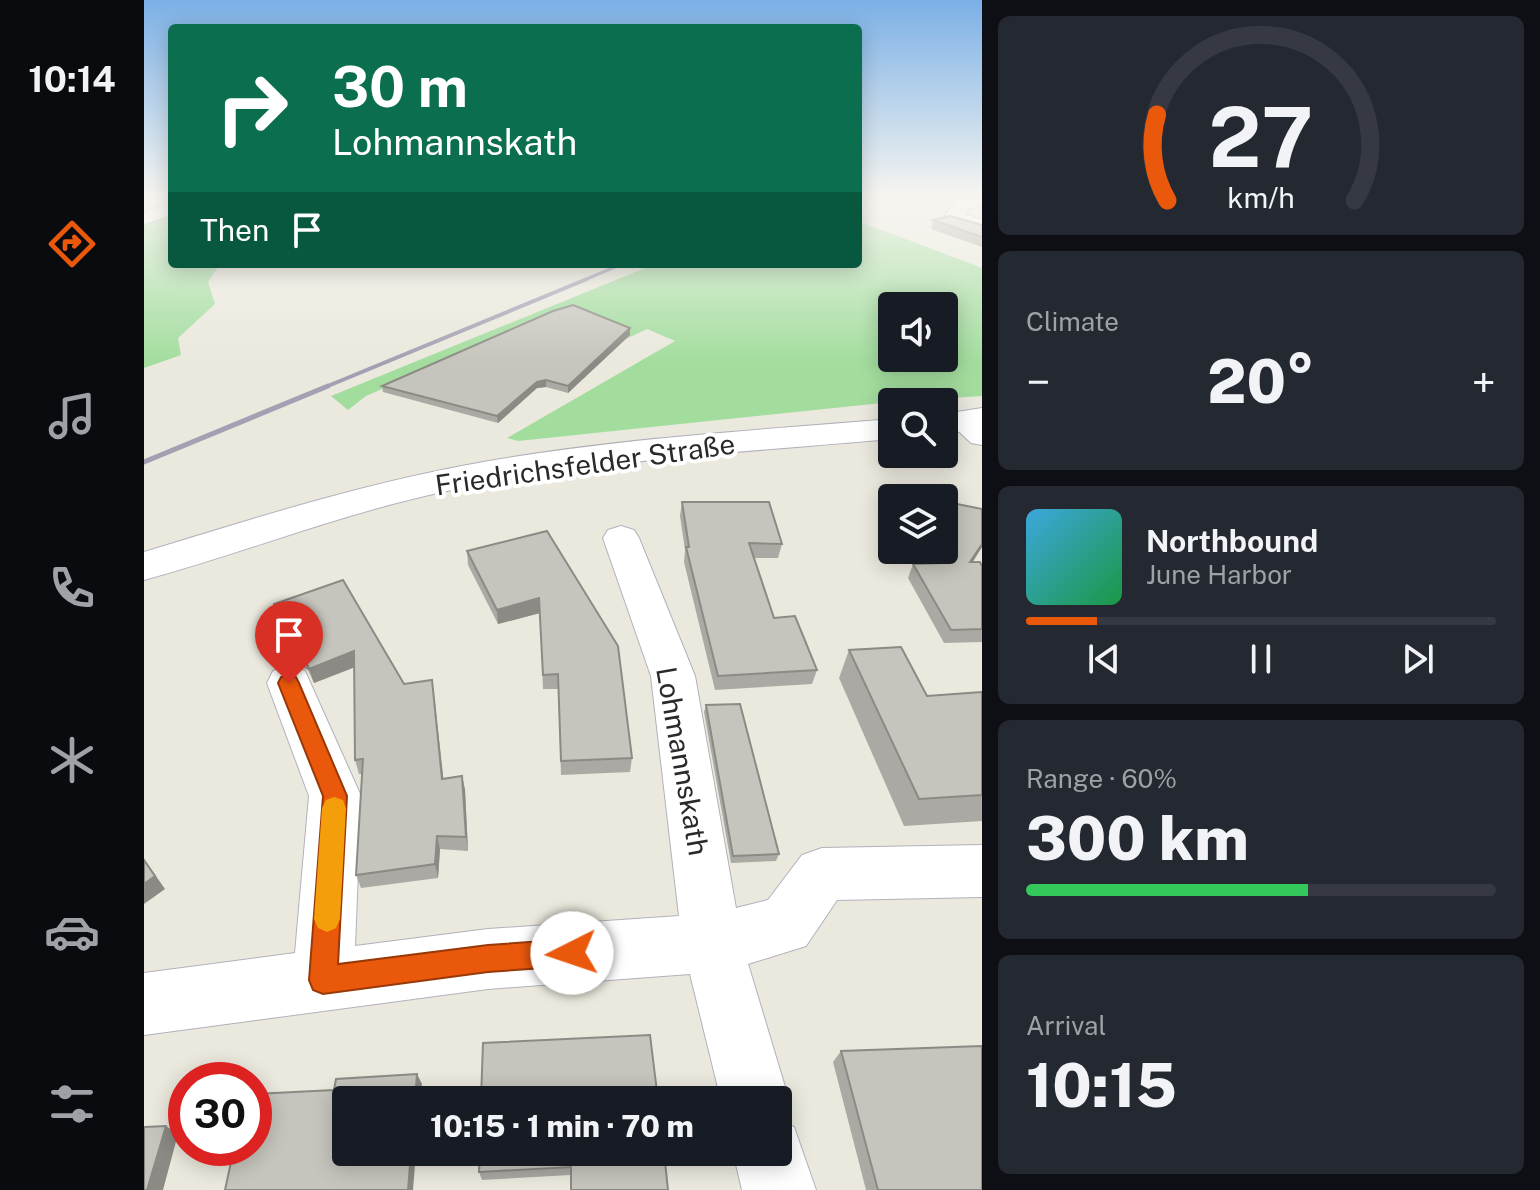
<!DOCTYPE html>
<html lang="en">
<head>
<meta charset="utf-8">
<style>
  :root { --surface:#171b24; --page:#242831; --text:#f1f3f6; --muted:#9ea1a6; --line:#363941; --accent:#ea580c }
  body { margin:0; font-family:"Public Sans",sans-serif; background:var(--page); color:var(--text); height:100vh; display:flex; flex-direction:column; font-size:30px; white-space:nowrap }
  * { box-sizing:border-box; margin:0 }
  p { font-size:26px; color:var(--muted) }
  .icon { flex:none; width:44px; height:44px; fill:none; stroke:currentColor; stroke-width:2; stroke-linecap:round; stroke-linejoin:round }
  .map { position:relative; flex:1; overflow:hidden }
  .details { display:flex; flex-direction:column; gap:16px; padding:16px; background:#0d0f14; width:558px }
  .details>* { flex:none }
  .hud { position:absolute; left:24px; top:24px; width:694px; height:244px; border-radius:8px; box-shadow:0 4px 20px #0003; background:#0b6e4f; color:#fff; overflow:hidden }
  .fabs { position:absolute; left:734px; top:292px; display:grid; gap:16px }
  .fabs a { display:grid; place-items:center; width:80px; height:80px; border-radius:8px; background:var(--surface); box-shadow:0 4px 20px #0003; font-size:40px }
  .speed { position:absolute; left:24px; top:1062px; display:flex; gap:16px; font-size:40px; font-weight:700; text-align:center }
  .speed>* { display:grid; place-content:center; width:104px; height:104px; border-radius:50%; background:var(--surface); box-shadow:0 4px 20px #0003; line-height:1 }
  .speed .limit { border:12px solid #d22; background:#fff; color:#111 }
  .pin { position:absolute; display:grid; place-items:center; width:68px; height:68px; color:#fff; margin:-82px -34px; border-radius:50% 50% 50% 0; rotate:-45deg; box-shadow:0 0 8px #0007 }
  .pin .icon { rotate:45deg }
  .me { position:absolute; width:88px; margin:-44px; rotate:266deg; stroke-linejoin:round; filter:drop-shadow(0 0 6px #0008) }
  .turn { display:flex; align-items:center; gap:28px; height:168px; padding:0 32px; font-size:36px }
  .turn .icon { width:104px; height:104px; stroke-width:2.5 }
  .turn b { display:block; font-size:56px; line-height:68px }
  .then { display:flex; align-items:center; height:76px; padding:0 32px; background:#0003; gap:16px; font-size:30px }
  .big { font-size:60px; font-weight:800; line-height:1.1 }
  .details .tile { flex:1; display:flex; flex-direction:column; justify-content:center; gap:12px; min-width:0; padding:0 28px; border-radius:12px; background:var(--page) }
  .details .dial { align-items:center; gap:0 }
  .dial svg { height:208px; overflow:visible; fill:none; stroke:var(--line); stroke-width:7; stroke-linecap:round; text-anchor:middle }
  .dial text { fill:var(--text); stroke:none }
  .song { display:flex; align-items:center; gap:24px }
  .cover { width:96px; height:96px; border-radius:12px; background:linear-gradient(135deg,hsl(200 70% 55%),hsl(140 70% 35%)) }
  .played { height:8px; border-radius:4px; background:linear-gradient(90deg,var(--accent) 15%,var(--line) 15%) }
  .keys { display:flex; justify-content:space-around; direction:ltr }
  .heat { display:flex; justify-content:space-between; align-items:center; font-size:44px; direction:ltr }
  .charge { height:12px; border-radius:6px; background:linear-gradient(90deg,#34c759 60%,var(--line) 0) }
  .trip { position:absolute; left:188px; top:1086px; width:460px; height:80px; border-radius:8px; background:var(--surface); box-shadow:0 4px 20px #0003; font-weight:800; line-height:80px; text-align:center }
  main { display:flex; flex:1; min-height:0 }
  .tabs { display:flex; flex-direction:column; width:144px; justify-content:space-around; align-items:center; background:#090b0e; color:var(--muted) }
  .tabs .icon { width:56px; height:56px }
  .tabs .current { color:var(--accent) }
  .tabs b { font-size:36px; color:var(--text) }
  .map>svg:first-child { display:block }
  .green { fill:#a3dd9e; fill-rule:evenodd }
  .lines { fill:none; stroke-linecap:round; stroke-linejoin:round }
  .minor-casing { stroke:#b2b1bc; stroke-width:2 }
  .secondary-casing { stroke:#b2b1bc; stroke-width:2 }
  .minor { fill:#fff; fill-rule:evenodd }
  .secondary { fill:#fff; fill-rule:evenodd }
  .rail-far2 { stroke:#a3a0b3; stroke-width:3 }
  .rail-far1 { stroke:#a3a0b3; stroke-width:4 }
  .rail { stroke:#a3a0b3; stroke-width:5 }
  .wall { fill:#aaa9a3 }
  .shaded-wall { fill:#8b8a84 }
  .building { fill:#c6c5bd; stroke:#8b8a84; stroke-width:2 }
  .route { fill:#ea580c; stroke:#983908; stroke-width:2 }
  .slow { fill:#f59e0b }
  .labels { text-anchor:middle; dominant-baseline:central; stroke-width:8; stroke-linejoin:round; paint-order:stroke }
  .street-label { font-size:28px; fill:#2a2a2a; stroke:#fff }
</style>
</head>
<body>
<main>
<nav class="tabs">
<b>10:14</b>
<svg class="icon current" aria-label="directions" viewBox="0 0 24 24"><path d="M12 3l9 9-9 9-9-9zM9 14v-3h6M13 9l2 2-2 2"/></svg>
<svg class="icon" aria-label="music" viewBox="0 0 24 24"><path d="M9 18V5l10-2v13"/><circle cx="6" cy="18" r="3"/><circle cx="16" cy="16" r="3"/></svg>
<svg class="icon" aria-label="phone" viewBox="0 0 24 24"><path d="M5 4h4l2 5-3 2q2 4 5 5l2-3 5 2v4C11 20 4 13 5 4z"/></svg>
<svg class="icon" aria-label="climate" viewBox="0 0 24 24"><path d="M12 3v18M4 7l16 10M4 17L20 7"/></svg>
<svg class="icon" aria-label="car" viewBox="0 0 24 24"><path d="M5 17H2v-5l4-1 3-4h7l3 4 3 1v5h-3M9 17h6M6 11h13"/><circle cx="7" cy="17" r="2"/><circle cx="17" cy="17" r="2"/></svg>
<svg class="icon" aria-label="filters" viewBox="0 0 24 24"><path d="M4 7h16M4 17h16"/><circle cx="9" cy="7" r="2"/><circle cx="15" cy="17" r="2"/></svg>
</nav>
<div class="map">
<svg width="838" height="1190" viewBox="0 0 838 1190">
  <rect width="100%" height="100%" fill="#ebe9dd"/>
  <g class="green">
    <path d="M28,215V264H76L64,282L71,304L34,338L37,355L0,368V222Z"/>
    <path d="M714,221L838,268V396L748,402L374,441L363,438L531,341L503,329L482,339L438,321L422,309L222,396L204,410L187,396L511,264H714ZM748,306H800V358H748Z"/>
  </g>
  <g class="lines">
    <defs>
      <g id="minor">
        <path d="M832,195H838V205L824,209L820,214L838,220V232L802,221L800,217L812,201Z"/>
        <path d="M28,203V215L0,224V212Z"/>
        <path d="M820,413L838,421V445L827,443L805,422L809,416Z"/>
        <path d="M477,526L490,530L495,538L551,676L592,908L624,900L658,855L678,848L838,845V897L693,900L662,946L604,964L645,1100L636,1121L650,1127L672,1190H598L589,1152H634V1100H577L546,974L344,989L0,1035V973L151,953L165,796L123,683L129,671L145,666L161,671L217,796L211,946L344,929L535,916L507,676L459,538L464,530Z"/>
      </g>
      <g id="secondary">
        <path d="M838,408V428L800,434V414Z"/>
        <path d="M748,419V439C599,452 449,460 303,491C199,513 102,552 0,580V552C114,517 228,481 345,461C478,438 614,430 748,419Z"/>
      </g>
    </defs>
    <use href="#minor" class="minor-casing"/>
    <use href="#secondary" class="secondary-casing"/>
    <use href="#minor" class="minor"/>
    <use href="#secondary" class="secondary"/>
    <path class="rail-far2" d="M438,281L478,264"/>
    <path class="rail-far1" d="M179,388L443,279"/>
    <path class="rail" d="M0,462L184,386"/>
  </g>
  <g class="wall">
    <path d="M789,220L838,225V247L787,229Z"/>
    <path d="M486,328V335L424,393L402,387L393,388L354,423L239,392L238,386Z"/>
    <path d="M738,497L748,498V527L734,510Z"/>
    <path d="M538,502L638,544L634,558H610L630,618L673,670L668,684L571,690L540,562L541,550L536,516Z"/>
    <path d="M813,504L838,509V547L828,562L838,566V642L800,643L764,578L769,564H781L769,550H800Z"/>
    <path d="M403,531L488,758L486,772L417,775L414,689H399L396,613L354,624L324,565L323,551Z"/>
    <path d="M130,604L260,684L288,680L299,779L318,776L321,790L324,851L296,849L294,878L217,888L212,875L218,774H215L211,760L210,667L170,683L164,670L157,667L135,619Z"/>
    <path d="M705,650L783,696L838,692V821L760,826L695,678Z"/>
    <path d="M562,705L635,854L632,861L587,863L560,712Z"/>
    <path d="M697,1051L838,1190H722L689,1062Z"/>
    <path d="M520,1152L426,1175L338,1180L335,1172Z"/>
  </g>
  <g class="shaded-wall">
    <path d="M486,328V335L424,393V386Z"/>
    <path d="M402,380V387L393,388L354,423L353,416L393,382Z"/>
    <path d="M838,544V547L820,576L826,562Z"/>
    <path d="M395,598L396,613L354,624L353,610Z"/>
    <path d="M210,651L214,666L170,683L165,669Z"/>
    <path d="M288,680L290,694L301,793L298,779Z"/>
    <path d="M318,776L321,790L324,851L322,837Z"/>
    <path d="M293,836L296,849L294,878L291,864Z"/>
    <path d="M0,859L21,889L0,904Z"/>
    <path d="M273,1074L278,1084L276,1100H271Z"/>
    <path d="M22,1126L34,1134L19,1190H3Z"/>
    <path d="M267,1152H272L269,1190H264Z"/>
  </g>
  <g class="building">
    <path d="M806,216L838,225V237L789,220Z"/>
    <path d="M429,305L486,328L424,386L402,380L393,382L353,416L238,386L409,311Z"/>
    <path d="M772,492L786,493L798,498H748V508L738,497Z"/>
    <path d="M800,499L813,504L838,509V544L826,562H836L838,566V629L807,630L769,564L798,563L786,550H800Z"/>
    <path d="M538,502H625L638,544L605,543L630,618L651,616L673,670L574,676L542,547H545Z"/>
    <path d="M403,531L474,646L488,758L417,761L414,674L399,675L395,598L353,610L323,551Z"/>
    <path d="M199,580L260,684L288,680L298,779L318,776L322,837L293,836L291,864L212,875L219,759L211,760L210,651L165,669L159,655L152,652L130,604Z"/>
    <path d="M757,647L783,696L838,692V795L775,799L705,650Z"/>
    <path d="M596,704L635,854L589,856L562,705Z"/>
    <path d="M0,860L11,876L0,884Z"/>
    <path d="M506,1035L514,1100H337L339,1043Z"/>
    <path d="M838,1046V1190H734L697,1051Z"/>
    <path d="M273,1074L271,1100H202V1152H267L264,1190H81L90,1148H110V1094L190,1090L192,1079Z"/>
    <path d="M22,1126L3,1190H0V1127Z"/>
    <path d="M336,1152H520L524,1190H427V1167L335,1172Z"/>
  </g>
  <linearGradient id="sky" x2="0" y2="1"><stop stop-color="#7bb0e6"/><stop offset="0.54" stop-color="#f6f5f0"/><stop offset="1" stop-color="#f6f5f0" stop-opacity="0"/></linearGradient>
  <rect width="838" height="362" fill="url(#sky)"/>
  <path class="route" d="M145,675L152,677L155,683L203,796L194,964L344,945L428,939L438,943L442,953L438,962L428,966L344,972L179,994L169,990L165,980L179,796L134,683L137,677Z"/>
  <path class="slow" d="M190,797L199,800L202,808L196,919L192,928L183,932L174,928L170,919L178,808L182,800Z"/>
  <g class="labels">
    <g class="street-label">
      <text transform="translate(441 464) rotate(-8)">Friedrichsfelder Straße</text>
      <text transform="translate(539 761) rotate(80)">Lohmannskath</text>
    </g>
  </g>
</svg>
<div class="fabs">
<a><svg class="icon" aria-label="sound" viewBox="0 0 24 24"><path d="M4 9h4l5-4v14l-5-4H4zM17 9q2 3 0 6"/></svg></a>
<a><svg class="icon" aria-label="search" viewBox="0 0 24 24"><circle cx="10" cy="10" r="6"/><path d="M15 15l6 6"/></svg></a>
<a><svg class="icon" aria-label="layers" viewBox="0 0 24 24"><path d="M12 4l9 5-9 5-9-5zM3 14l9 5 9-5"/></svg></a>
</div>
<div class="speed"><div class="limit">30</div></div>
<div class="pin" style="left:145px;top:683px;background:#d93025"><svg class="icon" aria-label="arrive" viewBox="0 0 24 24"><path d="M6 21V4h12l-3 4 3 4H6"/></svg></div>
<svg class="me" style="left:428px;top:953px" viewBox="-20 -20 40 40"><circle r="19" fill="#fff"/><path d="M0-13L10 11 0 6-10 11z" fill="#ea580c"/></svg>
<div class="trip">10:15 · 1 min · 70 m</div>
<div class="hud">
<div class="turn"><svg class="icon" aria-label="right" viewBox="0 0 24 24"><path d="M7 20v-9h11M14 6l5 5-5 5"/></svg><div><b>30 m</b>Lohmannskath</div></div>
<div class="then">Then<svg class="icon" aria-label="arrive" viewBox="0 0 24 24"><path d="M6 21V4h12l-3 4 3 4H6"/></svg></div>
</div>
</div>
<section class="details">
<div class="tile dial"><svg viewBox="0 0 100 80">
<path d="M14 69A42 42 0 1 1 86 69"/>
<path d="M14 69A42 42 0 0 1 10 36" stroke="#ea580c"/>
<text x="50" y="56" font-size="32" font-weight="700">27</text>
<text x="50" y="72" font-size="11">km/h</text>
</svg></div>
<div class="tile"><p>Climate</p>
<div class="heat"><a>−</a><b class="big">20°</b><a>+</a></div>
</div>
<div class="tile">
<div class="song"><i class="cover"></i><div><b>Northbound</b><p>June Harbor</p></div></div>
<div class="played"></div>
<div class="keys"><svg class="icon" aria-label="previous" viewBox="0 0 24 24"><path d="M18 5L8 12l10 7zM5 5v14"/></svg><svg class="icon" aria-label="pause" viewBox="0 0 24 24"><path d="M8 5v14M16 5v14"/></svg><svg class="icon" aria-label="next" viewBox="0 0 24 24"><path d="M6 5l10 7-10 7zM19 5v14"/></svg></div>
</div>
<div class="tile"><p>Range · 60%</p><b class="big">300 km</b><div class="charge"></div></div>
<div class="tile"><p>Arrival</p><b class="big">10:15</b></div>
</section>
</main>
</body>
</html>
